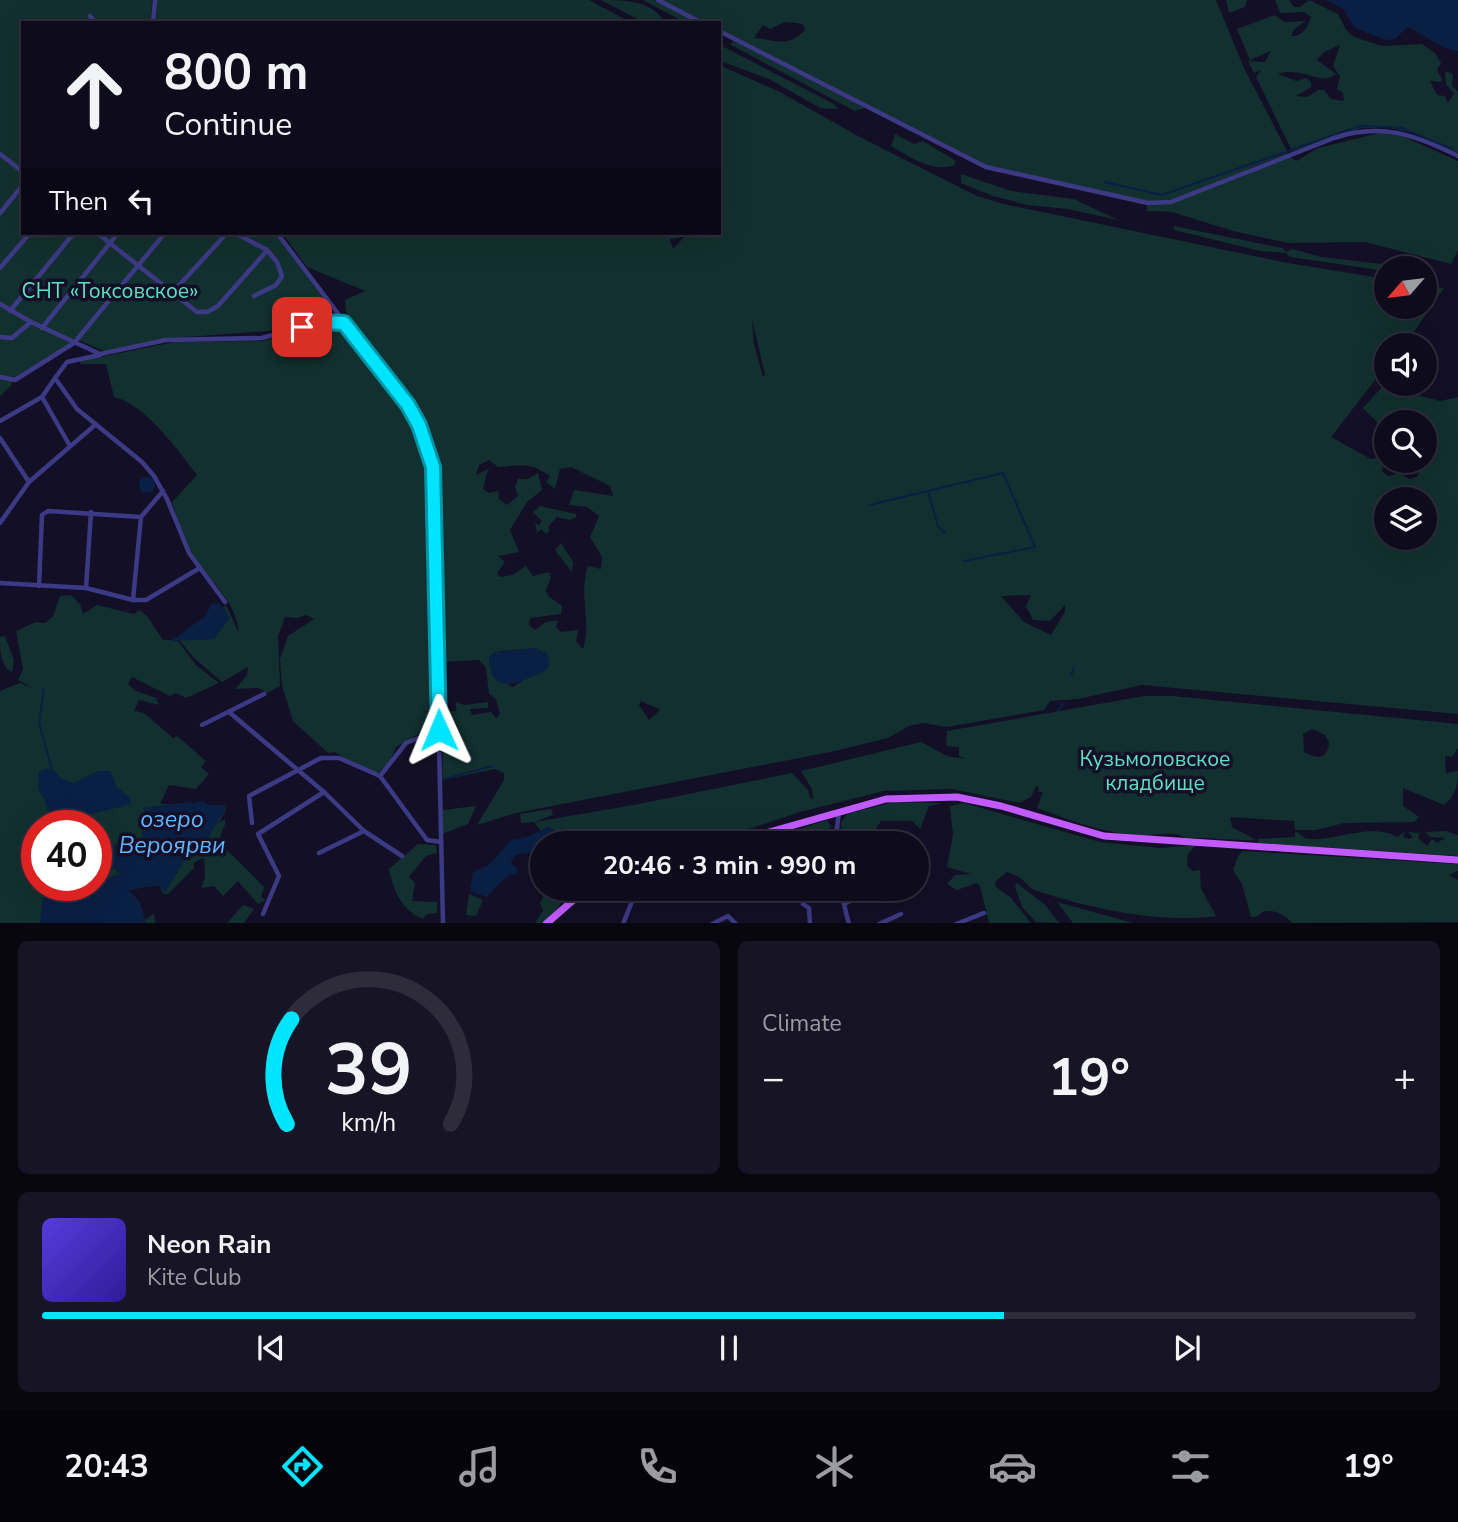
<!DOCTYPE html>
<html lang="en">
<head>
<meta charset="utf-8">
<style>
  :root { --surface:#0e0b1c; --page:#171425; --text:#f1f3f6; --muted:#9b9ba3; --line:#2e2b3b; --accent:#00e5ff }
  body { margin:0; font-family:"Nunito Sans",sans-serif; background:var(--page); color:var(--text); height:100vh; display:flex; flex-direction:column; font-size:26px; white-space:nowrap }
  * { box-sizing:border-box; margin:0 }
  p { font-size:23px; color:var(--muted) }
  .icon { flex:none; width:38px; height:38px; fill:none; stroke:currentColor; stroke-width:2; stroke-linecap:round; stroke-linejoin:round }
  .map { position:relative; height:923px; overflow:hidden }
  .panel { display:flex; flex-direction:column; gap:18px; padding:18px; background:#08060f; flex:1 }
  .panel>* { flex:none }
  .banner { position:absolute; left:21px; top:21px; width:700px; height:214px; border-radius:0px; box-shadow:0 7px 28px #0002,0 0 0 2px var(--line); background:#0e0b1c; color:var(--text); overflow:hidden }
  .needle { width:46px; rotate:242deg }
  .buttons { position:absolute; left:1374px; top:256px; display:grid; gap:14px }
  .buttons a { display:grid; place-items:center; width:63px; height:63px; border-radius:50%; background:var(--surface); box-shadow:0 7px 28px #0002,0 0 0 2px var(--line); font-size:35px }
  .speed { position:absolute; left:21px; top:810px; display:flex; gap:14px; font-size:35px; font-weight:700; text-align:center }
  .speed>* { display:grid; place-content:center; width:91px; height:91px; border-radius:50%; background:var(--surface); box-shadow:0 7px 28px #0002,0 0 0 2px var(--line); line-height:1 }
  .speed .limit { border:10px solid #d22; background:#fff; color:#111 }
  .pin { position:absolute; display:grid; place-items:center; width:60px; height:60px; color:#fff; margin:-30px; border-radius:14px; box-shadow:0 4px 10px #0006 }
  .me { position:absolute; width:77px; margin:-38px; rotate:359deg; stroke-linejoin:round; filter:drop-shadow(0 0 5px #0008) }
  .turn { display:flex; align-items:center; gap:24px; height:147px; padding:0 28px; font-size:32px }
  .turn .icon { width:91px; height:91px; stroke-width:2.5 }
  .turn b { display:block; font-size:49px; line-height:60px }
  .then { display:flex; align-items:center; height:66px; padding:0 28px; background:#0003; gap:14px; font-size:26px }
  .big { font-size:52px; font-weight:700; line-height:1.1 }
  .panel .widget { flex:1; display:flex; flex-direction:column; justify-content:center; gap:10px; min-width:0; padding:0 24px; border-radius:10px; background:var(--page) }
  .panel .dial { align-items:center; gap:0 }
  .dial svg { height:182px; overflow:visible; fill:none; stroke:var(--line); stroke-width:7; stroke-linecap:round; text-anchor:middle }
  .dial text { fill:var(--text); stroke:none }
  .song { display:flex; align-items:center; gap:21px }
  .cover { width:84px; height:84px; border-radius:10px; background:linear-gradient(135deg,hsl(250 70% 55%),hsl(250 70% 35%)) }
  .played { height:7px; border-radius:4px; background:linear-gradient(90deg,var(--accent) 70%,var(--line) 70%) }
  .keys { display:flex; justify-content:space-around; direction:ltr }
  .heat { display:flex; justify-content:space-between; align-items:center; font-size:38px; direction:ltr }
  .panel .tiles { flex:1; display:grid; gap:18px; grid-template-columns:1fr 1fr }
  .widget:last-child { grid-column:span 2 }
  .trip { position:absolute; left:530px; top:831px; width:399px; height:70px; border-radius:35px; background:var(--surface); box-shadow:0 7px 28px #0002,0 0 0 2px var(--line); font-weight:700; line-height:70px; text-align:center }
  .tabs { display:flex; height:112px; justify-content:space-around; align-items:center; background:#06040b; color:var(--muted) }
  .tabs .icon { width:49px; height:49px }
  .tabs .current { color:var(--accent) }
  .tabs b { font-size:32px; color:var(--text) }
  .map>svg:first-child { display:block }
  .green { fill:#12302f; fill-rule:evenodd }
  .water { fill:#0a1f44 }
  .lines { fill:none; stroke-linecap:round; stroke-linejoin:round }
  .stream { stroke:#0a1f44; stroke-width:2 }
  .minor { stroke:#3d3a85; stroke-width:4.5 }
  .major { stroke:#c25bff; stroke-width:7 }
  .route-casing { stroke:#0095a6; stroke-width:18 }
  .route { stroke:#00e5ff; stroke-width:12 }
  .labels { text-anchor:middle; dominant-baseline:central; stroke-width:7; stroke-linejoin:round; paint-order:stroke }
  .park-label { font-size:21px; fill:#5fe0c0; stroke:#130f26 }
  .water-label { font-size:23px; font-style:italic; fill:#62b6ff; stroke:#130f26 }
</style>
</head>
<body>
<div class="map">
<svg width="1458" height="924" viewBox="0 0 1458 924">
  <rect width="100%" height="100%" fill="#130f26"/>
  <g class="green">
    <path d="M0,0H152L151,23H23V233H275L327,303L321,314L280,330L174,338L106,352L74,338L66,347L13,378L11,386L0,396Z"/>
    <path d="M157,0H589L632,23H156Z"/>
    <path d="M601,0C625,0 651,0 665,22L676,23H645Z"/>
    <path d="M643,0H654L698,23H686Z"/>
    <path d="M661,0H1216L1244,68L1288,153L1292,151L1256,77L1261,70L1254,73L1248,61L1265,62L1271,51L1250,60L1237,29L1275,15L1284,22L1306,21L1294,29L1291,36C1304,36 1307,28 1311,17L1304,12L1280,13L1275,0H1289L1294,7H1300L1309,0L1338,14L1346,30L1354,37L1382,46L1422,44L1435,53L1441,63L1437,70L1442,79L1441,82L1430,81L1437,95L1445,96L1448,103L1454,93L1446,85L1445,71L1453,74L1452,86L1458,91V153L1415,133L1389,128H1361L1288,153L1171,201L1158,204L986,165L719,30V23H705ZM785,22L803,24L805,30C788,48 775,40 754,38L763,25L770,29ZM1340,45L1333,66L1340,76L1337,89L1343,93L1344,101L1331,99L1324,90H1318L1307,97L1296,96L1311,87V82L1306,78L1296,81L1278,74C1303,66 1321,87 1336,74L1317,60L1324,52Z"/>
    <path d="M1226,0H1247L1245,7L1229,13Z"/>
    <path d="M732,41L740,44L865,108L855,111L731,45Z"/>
    <path d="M724,47L834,104L838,109L820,108L769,79L720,61L719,49Z"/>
    <path d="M719,65L780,92L858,136L977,196L1004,204L1283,262L1386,279V306H1424L1425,285L1444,288L1405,345H1386V366L1331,437L1371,459L1386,457L1382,471L1388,476L1400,473L1409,479L1417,477L1424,460V422L1414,420L1378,423L1363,408L1383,386L1440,401L1458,397V714L1142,685L1078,699L1050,701L1044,710L947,727L923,723L909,726L888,738L830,752L516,813L477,825L504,780V773L495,769L442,780L444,723L441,718V705L444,704L446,712L456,711V702L464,705L488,702V708L470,709L472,715L491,712L496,718L500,714L496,699L489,694L486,668L479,660L443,662L445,693H441L439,511L445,510L439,507L438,468L426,426L346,312L345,300L365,291L307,267L282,233H682L679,238L670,239L673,249L688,233H719ZM752,319L765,375L763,377L754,344ZM489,460L498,467C522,466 528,461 550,476L546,482L555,489L560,469L571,467L610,486L613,496L574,490L569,505L587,507L599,516L590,537L602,557L601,569L588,566C578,595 592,621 583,649L576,641L578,630L561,632L556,627L558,620L546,622L535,630L529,625L530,618L561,614L562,606L548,596L546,590L551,578L549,572L533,576L526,566L512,575L500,577L497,573L505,562L498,556L519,552L510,530L527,502L542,490L538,473L527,479H518L515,487L518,496L507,505L499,499L498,491L489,493L483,489L488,469L476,475L479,465ZM1386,499H1424V537H1386ZM1031,595L1026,606L1033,620L1050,621L1065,605V612L1051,635L1024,622L1001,596ZM537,648L522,681L513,687L494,676L489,660L499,651ZM641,701L659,709L660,710L649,720L639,705Z"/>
    <path d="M1379,133L1402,136L1458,161V250L1451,264L1365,242L1288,243L1233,231L1172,212L1147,211V204L1171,203L1289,156L1296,161L1318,148Z"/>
    <path d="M895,134L914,144L923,141L956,161L954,165C932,173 910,157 891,146Z"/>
    <path d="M961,174L1011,191L1074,199L1118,220L1068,209L1027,205L990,195L961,183Z"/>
    <path d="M1174,226L1282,248L1286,252L1292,249L1321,257L1417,268H1386V271L1290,257L1286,253L1260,251L1174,230Z"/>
    <path d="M320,324L345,327L400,401L427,459L436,718L433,726L396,747L390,761L378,773L354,765L335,752L328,753L293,721L282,686L280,659L288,636L314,619L306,615L297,618L285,617L278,636L280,686L267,693L258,688L235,689L247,675L248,667L222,682L194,658L179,640L214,639L229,618L223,607L226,605L239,633C237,606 216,586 201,567C185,549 179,524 172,502L197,475C177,449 145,404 114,397L106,364H80L81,361L174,342L263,341L306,329L307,333L321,330Z"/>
    <path d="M540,506L576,514V517L570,520L557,517L548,527L550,530L546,534L541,529L537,533L535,523L539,525L542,521L533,512Z"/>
    <path d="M561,543L573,562L572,572L555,550Z"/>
    <path d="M71,595L80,604L83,614L97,605L134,614L139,610L147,616L163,640H177L196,665L219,683L186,698L176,693L170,696L132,677L128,684L136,691L156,698L159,705L139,700L134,711L144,713L173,738L177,736L206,761L201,767L209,774L196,789L169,785L160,804H192L203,801L208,805H224L226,810L219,823L225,819C227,828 218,833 220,843L264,887L261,897L266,900L258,904L238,881L223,896L214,886L201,888L205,877L204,858L193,863L194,868L168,894H163L159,885L128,890L139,901L145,920L154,913L155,923L0,924V691L20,683L33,688L18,680L23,669L16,631L36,622L45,623L53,616L60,596ZM37,826H96V886H37Z"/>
    <path d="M5,636L14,660L12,672C0,666 0,650 0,637Z"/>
    <path d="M1144,696H1173L1458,724V748L1452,757L1445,756L1446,773L1458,771C1458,786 1455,796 1444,805L1403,788V806L1419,817L1414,822L1344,823L1316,830H1295L1294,821L1230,817L1232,827L1256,840C1232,841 1209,837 1185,838C1174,830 1155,836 1142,835C1104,834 1070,820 1037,808L1043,792H1038L1039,787L1036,786L1031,797L1019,803L952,789L884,791L800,812L737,833L723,831L712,837L651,843H562L555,830H540L534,822L521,823L520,814L551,809L553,815L535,822L639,804L792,773L808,790L810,798L813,799L812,789L801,771L921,742L947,756L966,759L959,756V747L946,746L947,731ZM1312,729L1325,735L1329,742C1328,760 1317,759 1304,752L1303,734Z"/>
    <path d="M894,802L943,803L929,806L920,829L912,821H881L866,843L838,844L842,840L841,823L847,814Z"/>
    <path d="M964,803L1100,842L1161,848L1196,845L1188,854L1187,866L1193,871L1200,870L1201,888L1216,916C1162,924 1085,908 1032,889L1019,877L1007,872L996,881L995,886L1011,898L1031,923H989L980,886L977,883L957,890L947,884L955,875L971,874L947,867L953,835L950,806Z"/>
    <path d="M476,806L468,824L442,834V810Z"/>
    <path d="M827,820L831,827C818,837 789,845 775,837Z"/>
    <path d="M1445,831L1458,835V856L1258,843V839L1295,837V832C1302,833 1302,839 1309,839C1335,841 1372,822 1397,837L1405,832L1403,837L1409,839L1413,837L1408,832L1420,833L1418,838L1427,846L1432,839L1437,843L1445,838L1430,837L1425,832Z"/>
    <path d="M418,844L436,845L437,853L426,856L409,877L415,883L412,901L437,902V913L425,915L424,919C402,912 393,889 389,869Z"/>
    <path d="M1243,851L1458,864V871L1449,875L1458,880V922L1292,923C1287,916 1275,910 1266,911C1259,912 1260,918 1251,917L1242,884L1233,870L1238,856Z"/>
    <path d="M1017,883L1045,905L1059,923L1036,922L1022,907L1015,887Z"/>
    <path d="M547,889H563L570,897L562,900C557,912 549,923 534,924L543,911L540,903Z"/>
    <path d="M469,894L483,900L476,916L466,915Z"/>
    <path d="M1057,902L1133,923H1073Z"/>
    <path d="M243,905L254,909L244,923H227Z"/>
  </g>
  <g class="water">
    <path d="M1326,0H1458V51C1446,52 1422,33 1408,27L1395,39L1385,40L1354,27L1343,9Z"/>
    <circle cx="147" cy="485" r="8"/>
    <path d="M219,603L230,618L214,639L171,641L204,617L212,604Z"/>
    <path d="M533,648L547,653C549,659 551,664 547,669C543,673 536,675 531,677C508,688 490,689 489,657L495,652Z"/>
    <path d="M45,769L54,770L62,779L74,783L97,771H110L117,787L129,797L131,804L92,814L85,819L83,826H52L45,800L38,789L39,771Z"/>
    <path d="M203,801L208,805H224L226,808L203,847L204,852L187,856L165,893L159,885L128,890L139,901L146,923H40L44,886H96V881L120,874L108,864L110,847C120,840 129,848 143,842L142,827L146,813L143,808L189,802L192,804Z"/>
    <path d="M549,826L557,834V841L542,844L534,852L515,855L511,863L517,868V874C502,875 496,889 487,897L470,891L473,872L489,865L511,840L527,837Z"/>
  </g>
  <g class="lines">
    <g class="stream">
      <path d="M1104,182L1162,195L1360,126L1402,128L1452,149"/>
      <path d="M928,492L938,526L945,533"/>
      <path d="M869,505L1003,473L1035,547L964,561"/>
      <path d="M1071,675L1074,668"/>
      <path d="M44,688L39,723L52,769"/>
      <path d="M1056,712L1064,703"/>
      <path d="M444,779L492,766"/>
    </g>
    <g class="minor">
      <path d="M658,0L702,23"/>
      <path d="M90,16L96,23"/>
      <path d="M153,23L155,0"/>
      <path d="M719,31L986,167L1148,203L1171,202L1334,138C1380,122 1416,135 1458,156"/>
      <path d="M0,154L23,172"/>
      <path d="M0,213L23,185"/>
      <path d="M97,233L197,312H207L218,306L265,253L267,250L235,233"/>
      <path d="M277,233L408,406L419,425L433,467L443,924"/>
      <path d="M0,268L30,233"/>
      <path d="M171,294L227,233"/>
      <path d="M254,296L276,285L282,276L277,262L267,250"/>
      <path d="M0,304L31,322L100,354L166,340L262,338L320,322L344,323"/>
      <path d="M10,311L74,233"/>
      <path d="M42,328L118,233"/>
      <path d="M0,337L12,338L31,322"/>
      <path d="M100,355L67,362L55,378L77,409L142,462L154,476L167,499L189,553L225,602"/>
      <path d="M0,377L15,380L74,343L165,233"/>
      <path d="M55,378L42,397L70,446"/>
      <path d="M0,421L42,397"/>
      <path d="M0,438L29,482"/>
      <path d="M141,517L163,491"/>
      <path d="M0,523L29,482L95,425"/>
      <path d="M0,583L86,588L133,600"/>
      <path d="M39,586L42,515L48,511L141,517L133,600H146L198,569"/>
      <path d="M86,588L91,512"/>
      <path d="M229,712L324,792L364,831L402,856"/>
      <path d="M202,725L264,694"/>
      <path d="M380,776L406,743L439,730"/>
      <path d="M252,823L249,796L321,758H339L380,776L427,840L441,842"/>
      <path d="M886,842L887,844"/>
      <path d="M835,844L839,812"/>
      <path d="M319,853L364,831"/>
      <path d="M840,889L849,924"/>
      <path d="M803,904L809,908L810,924"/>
      <path d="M844,904L866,893L869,889"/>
      <path d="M263,914L279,876L258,834L324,792"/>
      <path d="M623,924L635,894L633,889"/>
      <path d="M712,924L728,916L736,924"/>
      <path d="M879,924L901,914"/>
      <path d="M956,924L984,913"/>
    </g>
    <g class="major">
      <path d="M705,844L759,835L886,799L957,797L1001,806L1104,836L1458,860"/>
      <path d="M546,924L586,889"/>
    </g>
  </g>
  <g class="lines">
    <defs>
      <path id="route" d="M302,327L320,322L344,323L408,405L419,425L433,467L439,730"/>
    </defs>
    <use href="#route" class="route-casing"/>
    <use href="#route" class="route"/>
  </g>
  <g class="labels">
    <g class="park-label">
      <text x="110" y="291">СНТ «Токсовское»</text>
      <text x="1155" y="759">Кузьмоловское<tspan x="1155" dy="24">кладбище</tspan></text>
    </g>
    <g class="water-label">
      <text x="172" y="819">озеро<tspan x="172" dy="26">Вероярви</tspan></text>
    </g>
  </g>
</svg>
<div class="buttons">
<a><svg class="needle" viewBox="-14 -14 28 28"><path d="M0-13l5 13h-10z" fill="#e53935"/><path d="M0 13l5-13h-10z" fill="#9b9ba3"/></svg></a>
<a><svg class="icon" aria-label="sound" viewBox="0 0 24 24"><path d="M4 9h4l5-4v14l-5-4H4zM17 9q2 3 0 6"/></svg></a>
<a><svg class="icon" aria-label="search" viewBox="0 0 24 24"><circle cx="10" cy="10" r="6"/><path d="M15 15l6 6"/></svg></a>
<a><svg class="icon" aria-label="layers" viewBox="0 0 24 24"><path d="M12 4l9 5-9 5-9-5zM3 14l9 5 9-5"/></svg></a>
</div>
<div class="speed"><div class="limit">40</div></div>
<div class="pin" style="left:302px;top:327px;background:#d93025"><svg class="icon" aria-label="arrive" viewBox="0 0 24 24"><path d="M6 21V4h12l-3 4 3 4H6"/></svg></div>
<svg class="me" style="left:439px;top:730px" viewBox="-20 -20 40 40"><path d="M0-17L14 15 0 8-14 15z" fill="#00e5ff" stroke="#fff" stroke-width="4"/></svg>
<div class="trip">20:46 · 3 min · 990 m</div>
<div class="banner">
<div class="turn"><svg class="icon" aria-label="ahead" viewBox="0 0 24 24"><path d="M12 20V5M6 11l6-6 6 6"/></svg><div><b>800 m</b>Continue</div></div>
<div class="then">Then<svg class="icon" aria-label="left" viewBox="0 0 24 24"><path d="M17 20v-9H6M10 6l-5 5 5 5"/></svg></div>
</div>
</div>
<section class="panel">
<div class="tiles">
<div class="widget dial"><svg viewBox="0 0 100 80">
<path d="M14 69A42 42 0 1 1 86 69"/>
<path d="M14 69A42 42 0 0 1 16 23" stroke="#00e5ff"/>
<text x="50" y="56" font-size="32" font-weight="700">39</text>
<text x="50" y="72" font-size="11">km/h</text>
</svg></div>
<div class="widget"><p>Climate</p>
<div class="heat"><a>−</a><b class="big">19°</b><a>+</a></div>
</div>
<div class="widget">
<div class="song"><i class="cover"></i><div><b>Neon Rain</b><p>Kite Club</p></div></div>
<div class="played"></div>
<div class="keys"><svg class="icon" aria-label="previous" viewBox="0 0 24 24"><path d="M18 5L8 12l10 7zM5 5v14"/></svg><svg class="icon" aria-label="pause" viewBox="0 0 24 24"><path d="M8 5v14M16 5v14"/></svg><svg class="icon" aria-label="next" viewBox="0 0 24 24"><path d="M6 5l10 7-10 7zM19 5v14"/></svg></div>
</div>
</div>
</section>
<nav class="tabs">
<b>20:43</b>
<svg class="icon current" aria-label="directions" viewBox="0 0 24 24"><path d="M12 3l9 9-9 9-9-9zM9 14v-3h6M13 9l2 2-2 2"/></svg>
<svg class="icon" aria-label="music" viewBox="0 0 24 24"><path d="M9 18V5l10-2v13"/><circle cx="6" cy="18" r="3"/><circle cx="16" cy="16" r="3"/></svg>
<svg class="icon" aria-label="phone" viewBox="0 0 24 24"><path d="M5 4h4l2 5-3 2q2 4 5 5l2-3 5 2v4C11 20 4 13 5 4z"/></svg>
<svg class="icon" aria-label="climate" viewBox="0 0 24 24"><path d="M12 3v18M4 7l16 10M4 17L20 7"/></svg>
<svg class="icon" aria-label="car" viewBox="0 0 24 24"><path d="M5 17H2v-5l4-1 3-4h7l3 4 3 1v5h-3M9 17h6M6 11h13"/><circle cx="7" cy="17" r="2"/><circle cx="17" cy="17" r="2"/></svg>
<svg class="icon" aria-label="filters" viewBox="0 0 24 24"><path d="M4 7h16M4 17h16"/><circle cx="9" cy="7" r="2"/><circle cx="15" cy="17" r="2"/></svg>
<b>19°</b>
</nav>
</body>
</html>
